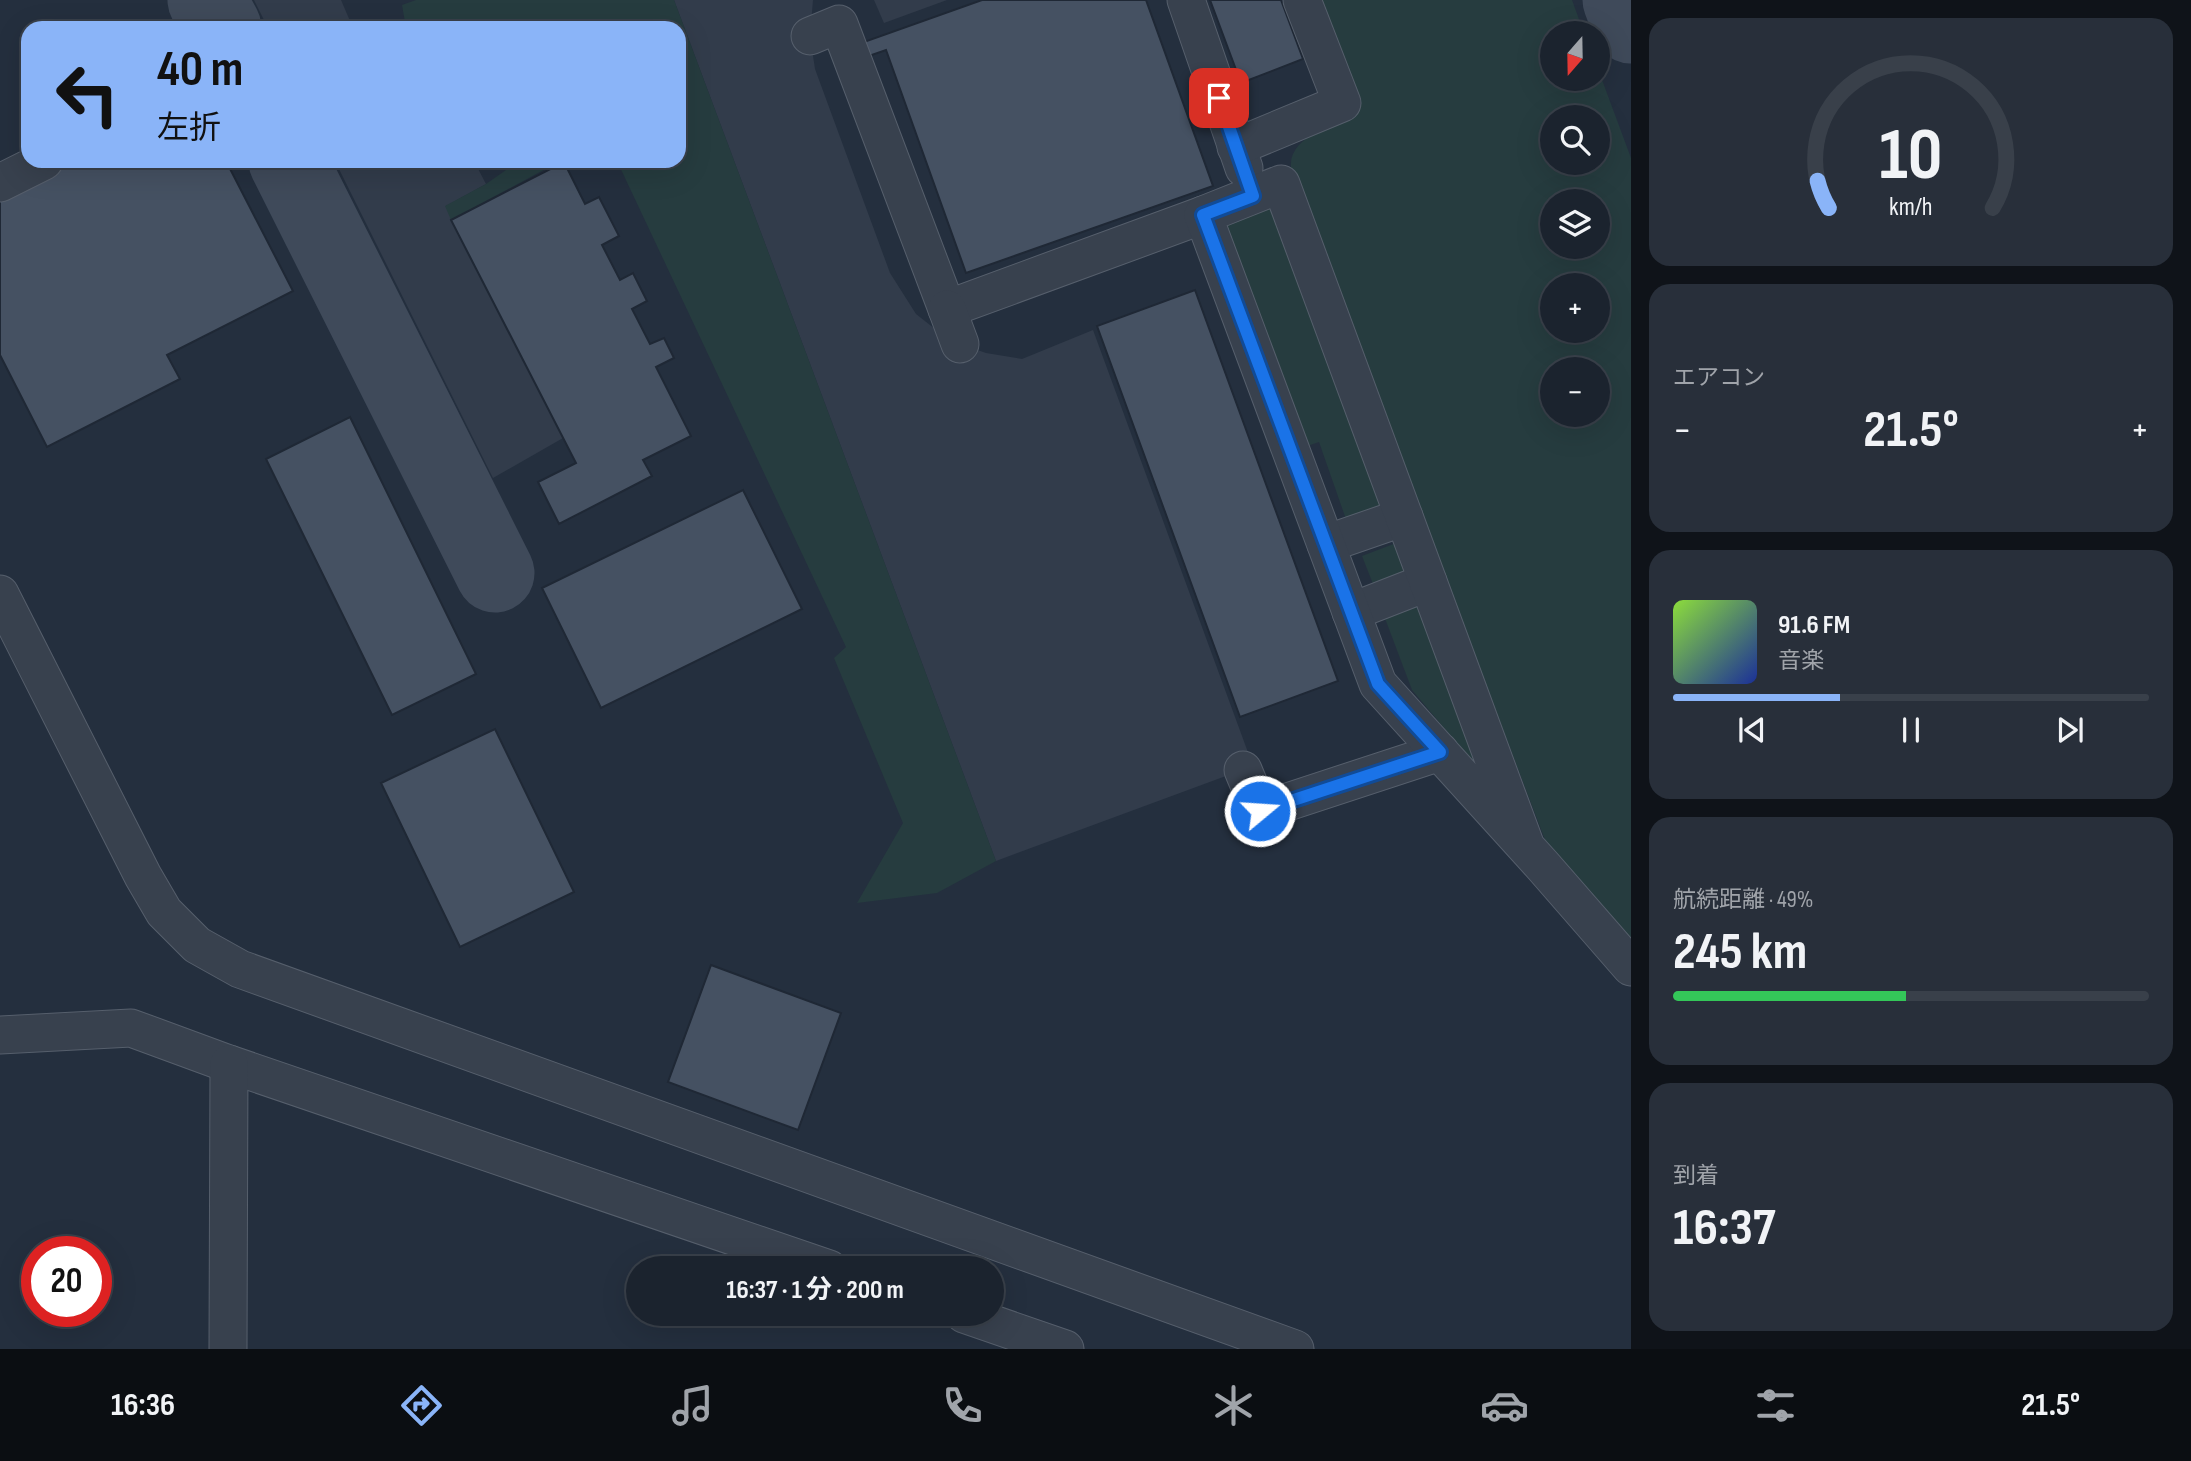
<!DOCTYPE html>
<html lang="ja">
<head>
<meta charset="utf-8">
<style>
  :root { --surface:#1b232e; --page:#282f3a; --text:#f1f3f6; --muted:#a0a4aa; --line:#39404a; --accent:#8ab4f8 }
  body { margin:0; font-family:"Sofia Sans Condensed","Noto Sans JP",sans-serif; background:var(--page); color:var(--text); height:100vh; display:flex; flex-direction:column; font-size:26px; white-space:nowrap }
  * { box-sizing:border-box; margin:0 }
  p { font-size:23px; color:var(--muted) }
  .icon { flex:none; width:38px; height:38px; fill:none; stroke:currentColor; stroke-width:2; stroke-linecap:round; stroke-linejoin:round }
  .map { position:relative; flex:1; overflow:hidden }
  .drawer { display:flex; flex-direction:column; gap:18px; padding:18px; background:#0f1319; width:560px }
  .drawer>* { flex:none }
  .banner { position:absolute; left:21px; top:21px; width:665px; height:147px; border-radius:21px; box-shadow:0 7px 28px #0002,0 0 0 2px var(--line); background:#8ab4f8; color:#111; overflow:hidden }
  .needle { width:46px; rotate:200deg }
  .fabs { position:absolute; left:1540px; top:21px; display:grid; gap:14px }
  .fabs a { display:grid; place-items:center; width:70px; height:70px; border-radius:50%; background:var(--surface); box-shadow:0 7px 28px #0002,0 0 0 2px var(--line); font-size:35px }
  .speed { position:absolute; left:21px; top:1236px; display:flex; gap:14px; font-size:35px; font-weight:700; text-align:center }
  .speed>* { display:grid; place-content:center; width:91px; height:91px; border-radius:50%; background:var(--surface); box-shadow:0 7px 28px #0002,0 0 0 2px var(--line); line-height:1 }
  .speed .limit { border:10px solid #d22; background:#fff; color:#111 }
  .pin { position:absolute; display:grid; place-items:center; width:60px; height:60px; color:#fff; margin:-30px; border-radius:14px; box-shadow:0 4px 10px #0006 }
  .me { position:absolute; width:77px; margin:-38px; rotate:72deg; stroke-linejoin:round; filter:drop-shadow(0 0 5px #0008) }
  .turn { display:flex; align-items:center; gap:24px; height:147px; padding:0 21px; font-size:32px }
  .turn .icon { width:91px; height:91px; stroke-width:2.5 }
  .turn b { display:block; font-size:49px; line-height:60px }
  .big { font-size:52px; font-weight:700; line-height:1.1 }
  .drawer .card { flex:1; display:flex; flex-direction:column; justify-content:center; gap:10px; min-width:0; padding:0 24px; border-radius:21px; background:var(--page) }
  .drawer .dial { align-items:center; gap:0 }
  .dial svg { height:182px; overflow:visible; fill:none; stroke:var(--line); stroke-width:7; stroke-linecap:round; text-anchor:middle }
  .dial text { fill:var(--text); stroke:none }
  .song { display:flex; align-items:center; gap:21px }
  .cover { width:84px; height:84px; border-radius:10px; background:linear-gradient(135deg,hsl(90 70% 55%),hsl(230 70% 35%)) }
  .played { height:7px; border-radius:4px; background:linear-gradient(90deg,var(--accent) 35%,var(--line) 35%) }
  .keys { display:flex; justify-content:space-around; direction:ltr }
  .heat { display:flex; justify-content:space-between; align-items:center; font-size:38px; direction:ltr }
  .charge { height:10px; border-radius:5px; background:linear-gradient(90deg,#34c759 49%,var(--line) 0) }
  .trip { position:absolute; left:626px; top:1256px; width:378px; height:70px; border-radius:35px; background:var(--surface); box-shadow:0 7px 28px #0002,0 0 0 2px var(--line); font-weight:700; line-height:70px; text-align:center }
  .menu { display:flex; height:112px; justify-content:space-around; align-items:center; background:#0b0e12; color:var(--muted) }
  .menu .icon { width:49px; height:49px }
  .menu .current { color:var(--accent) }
  .menu b { font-size:32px; color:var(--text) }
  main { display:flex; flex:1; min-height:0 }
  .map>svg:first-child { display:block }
  .airport { fill:#323c4b }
  .green { fill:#263c3f; fill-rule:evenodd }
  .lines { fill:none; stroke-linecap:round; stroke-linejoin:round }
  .taxiway { stroke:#3f4a5a; stroke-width:79 }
  .building { fill:#455162; stroke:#1f2835; stroke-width:2 }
  .minor-casing { stroke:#565f6c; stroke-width:39 }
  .minor { stroke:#38414e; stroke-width:37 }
  .route-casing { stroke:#114b97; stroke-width:18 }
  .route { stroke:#1a73e8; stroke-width:12 }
</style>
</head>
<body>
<main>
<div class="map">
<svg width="1631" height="1349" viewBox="0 0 1631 1349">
  <rect width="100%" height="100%" fill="#242f3e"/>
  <g class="airport">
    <path d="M254,0H341L353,28H268Z"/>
    <path d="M674,0H813L810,36L815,69L890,273L916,314L949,340L986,353L1022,359L1093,330L1253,766L996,861Z"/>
    <path d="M874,0H947L884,23Z"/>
    <path d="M335,161H474L486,184L446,206L563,438L493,478Z"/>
  </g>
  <g class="green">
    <path d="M416,0H674L996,861L937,893L857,903L903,823L834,658L846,647L617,161H679V28H435L433,26L406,28L402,5Z"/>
    <path d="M1314,0H1572L1584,33H1552V79H1598V69L1631,158V947L1550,853L1295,183C1294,178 1291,172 1291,167C1288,137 1336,123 1358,113ZM1552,117H1598V163H1552ZM1552,201H1598V247H1552ZM1552,285H1598V331H1552ZM1552,369H1598V415H1552Z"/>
    <path d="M502,161H560L451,220L445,206L486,184L506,170Z"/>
    <path d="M1256,204L1278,209L1391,507L1348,525L1319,442L1304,447L1225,223Z"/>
    <path d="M1404,540L1415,568L1373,584L1362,556Z"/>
    <path d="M1421,597L1495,788L1412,690L1383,613Z"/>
  </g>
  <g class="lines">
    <g class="taxiway">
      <path d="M207,0L222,28"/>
      <path d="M1622,0L1631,24"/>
      <path d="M288,161L495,573"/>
    </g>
  </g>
  <g class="building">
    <path d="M982,0H1146L1213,186L966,273L886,50L866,57L861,43Z"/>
    <path d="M1210,0H1281L1303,59L1241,83Z"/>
    <path d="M63,161H226L293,291L167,355L180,379L47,447L0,355V193Z"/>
    <path d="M564,162L585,204L599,197L619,236L602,245L620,280L633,273L647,301L632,309L650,344L664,338L674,358L656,367L691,436L643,460L652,476L559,524L538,482L576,463L451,220Z"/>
    <path d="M1195,290L1338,681L1240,717L1097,326Z"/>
    <path d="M350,417L476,674L392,715L266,459Z"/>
    <path d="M743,490L802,609L601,708L542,588Z"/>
    <path d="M495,729L574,892L460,947L381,783Z"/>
    <path d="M711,965L841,1013L798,1130L668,1082Z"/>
  </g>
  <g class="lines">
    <defs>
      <g id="minor">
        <path d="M1186,0L1244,168"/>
        <path d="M810,36L839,24L947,309L1203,215"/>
        <path d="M1236,147L1342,103L1302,0"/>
        <path d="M0,183L44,161"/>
        <path d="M947,309L960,344"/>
        <path d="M1326,544L1404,517"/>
        <path d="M0,594L143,876L164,912L197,945L240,969L1295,1349"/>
        <path d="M1351,612L1428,582"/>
        <path d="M1243,770L1260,811L1440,752"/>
        <path d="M1526,847L1281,184L1203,215L1378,684L1543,866L1631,967"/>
        <path d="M0,1035L131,1028L229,1064L829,1269"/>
        <path d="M964,1314L1065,1349"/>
        <path d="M228,1349L229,1064"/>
      </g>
    </defs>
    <use href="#minor" class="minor-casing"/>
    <use href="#minor" class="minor"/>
  </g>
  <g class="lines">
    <defs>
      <path id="route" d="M1219,98L1253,196L1203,215L1378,684L1440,752L1260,811"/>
    </defs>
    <use href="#route" class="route-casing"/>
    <use href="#route" class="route"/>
  </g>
</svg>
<div class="fabs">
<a><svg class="needle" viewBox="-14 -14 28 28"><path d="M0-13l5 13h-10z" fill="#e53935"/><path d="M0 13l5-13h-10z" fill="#a0a4aa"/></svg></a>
<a><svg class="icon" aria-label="search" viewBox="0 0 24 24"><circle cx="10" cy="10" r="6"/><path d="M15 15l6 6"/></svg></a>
<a><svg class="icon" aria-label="layers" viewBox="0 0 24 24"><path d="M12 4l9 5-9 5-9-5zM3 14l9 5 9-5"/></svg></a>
<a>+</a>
<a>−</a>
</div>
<div class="speed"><div class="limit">20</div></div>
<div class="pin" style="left:1219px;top:98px;background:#d93025"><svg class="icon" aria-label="arrive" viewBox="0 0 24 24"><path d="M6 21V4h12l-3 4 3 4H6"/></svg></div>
<svg class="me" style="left:1260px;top:811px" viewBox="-20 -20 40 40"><circle r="17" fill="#1a73e8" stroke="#fff" stroke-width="3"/><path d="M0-11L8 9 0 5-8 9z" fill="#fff"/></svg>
<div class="trip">16:37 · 1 分 · 200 m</div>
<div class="banner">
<div class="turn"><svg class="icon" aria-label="left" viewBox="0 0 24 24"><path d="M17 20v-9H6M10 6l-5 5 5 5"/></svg><div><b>40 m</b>左折</div></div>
</div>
</div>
<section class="drawer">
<div class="card dial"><svg viewBox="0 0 100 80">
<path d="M14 69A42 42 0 1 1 86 69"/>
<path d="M14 69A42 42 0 0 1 9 57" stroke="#8ab4f8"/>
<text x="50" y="56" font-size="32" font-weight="700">10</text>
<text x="50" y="72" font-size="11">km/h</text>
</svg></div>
<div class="card"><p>エアコン</p>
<div class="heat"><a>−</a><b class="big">21.5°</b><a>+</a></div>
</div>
<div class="card">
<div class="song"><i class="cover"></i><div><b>91.6 FM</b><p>音楽</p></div></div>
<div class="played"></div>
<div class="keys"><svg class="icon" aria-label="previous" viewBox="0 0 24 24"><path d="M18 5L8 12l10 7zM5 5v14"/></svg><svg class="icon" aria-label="pause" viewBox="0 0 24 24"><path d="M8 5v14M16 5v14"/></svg><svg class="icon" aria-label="next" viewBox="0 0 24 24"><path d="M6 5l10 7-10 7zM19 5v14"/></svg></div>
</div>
<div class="card"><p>航続距離 · 49%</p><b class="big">245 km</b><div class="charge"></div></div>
<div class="card"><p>到着</p><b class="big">16:37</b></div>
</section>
</main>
<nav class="menu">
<b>16:36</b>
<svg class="icon current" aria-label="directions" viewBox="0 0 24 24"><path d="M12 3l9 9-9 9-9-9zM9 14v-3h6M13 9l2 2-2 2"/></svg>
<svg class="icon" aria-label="music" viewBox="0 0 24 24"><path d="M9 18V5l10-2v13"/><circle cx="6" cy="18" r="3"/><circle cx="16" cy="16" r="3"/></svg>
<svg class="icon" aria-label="phone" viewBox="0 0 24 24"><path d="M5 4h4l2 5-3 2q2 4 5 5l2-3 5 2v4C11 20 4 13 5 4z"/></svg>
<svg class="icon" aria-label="climate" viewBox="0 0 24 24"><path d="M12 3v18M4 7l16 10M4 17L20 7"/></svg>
<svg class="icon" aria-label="car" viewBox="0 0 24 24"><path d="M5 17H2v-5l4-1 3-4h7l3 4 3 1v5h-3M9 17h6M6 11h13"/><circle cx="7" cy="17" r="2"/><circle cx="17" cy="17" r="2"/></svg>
<svg class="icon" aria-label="filters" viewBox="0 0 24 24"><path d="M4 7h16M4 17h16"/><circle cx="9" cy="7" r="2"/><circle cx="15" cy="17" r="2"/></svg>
<b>21.5°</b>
</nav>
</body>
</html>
